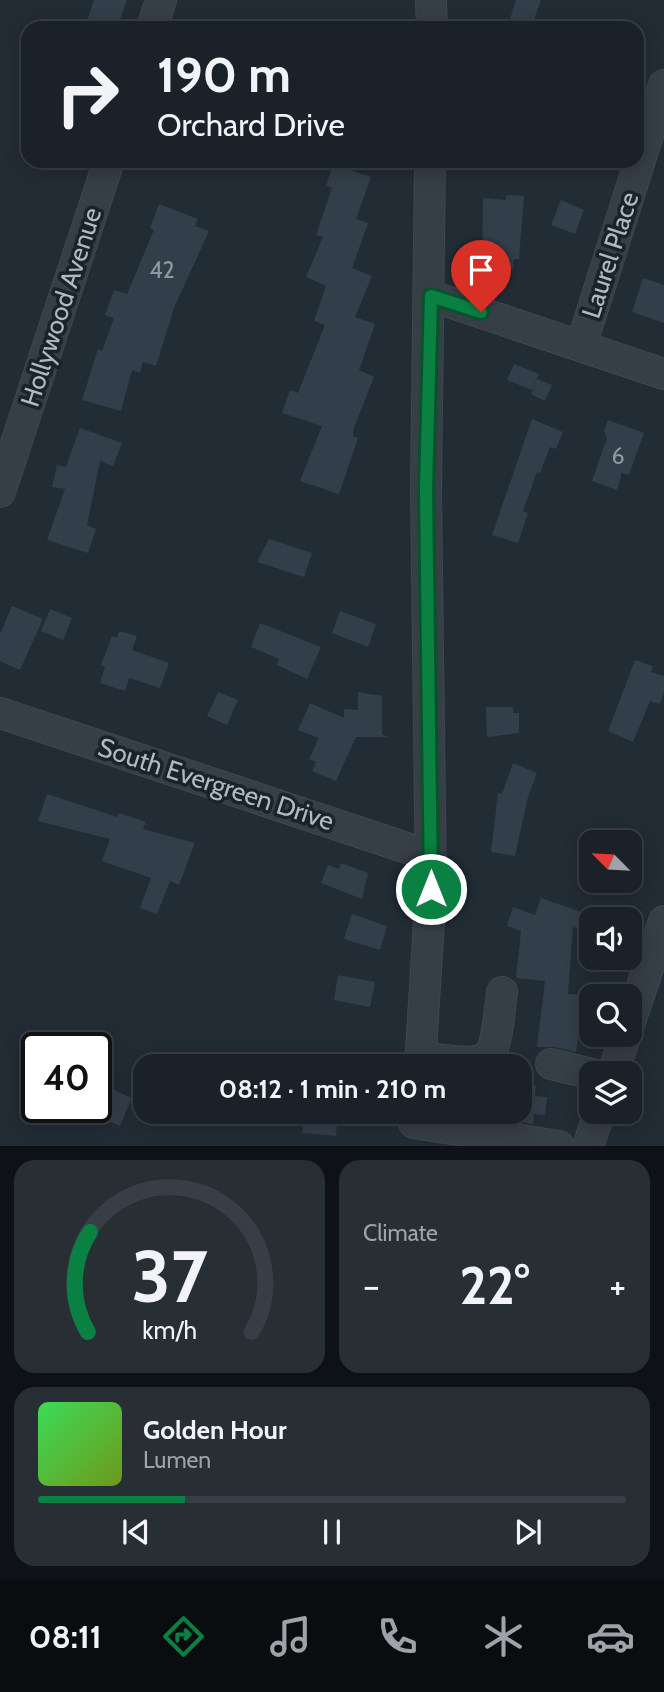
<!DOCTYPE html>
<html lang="en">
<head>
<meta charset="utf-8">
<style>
  :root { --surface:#1a2128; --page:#272e34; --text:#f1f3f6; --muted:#9fa3a8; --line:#383e45; --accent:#0b8043 }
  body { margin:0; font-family:Cabin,sans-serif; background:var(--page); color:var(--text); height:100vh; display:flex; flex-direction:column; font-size:26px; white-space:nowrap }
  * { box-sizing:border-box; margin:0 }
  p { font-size:23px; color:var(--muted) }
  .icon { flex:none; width:38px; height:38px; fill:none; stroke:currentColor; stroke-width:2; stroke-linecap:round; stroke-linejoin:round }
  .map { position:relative; height:1146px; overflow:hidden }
  .details { display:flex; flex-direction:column; gap:14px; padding:14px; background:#0e1216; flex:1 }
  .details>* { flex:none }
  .hud { position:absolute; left:21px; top:21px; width:623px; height:147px; border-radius:21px; box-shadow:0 4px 18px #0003,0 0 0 2px var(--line); background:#1a2128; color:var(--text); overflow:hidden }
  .needle { width:46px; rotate:294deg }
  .controls { position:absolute; left:579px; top:830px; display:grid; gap:14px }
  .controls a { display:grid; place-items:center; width:63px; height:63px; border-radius:14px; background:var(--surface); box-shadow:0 4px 18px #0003,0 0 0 2px var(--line); font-size:35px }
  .speed { position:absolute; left:21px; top:1032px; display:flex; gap:14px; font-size:35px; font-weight:700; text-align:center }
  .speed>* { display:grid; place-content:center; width:91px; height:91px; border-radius:50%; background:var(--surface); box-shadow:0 4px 18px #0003,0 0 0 2px var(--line); line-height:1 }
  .speed .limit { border:4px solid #111; border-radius:10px; background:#fff; color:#111 }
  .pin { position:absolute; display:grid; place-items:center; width:60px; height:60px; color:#fff; margin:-72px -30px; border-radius:50% 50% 50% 0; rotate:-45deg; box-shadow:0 0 7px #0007 }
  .pin .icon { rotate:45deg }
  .me { position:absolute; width:77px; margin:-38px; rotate:0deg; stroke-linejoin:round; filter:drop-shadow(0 0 5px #0008) }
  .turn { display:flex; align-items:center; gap:24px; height:147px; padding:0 21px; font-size:32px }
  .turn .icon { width:91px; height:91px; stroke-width:2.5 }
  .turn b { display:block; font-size:49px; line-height:60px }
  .big { font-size:52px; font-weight:800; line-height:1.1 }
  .details .widget { flex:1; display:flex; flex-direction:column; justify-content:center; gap:10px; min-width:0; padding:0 24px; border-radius:21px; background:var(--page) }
  .details .dial { align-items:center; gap:0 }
  .dial svg { height:182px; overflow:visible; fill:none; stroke:var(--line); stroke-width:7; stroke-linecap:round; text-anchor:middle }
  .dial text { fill:var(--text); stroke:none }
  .song { display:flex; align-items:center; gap:21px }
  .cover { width:84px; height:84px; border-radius:10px; background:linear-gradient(135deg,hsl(130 70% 55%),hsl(80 70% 35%)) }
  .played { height:7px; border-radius:4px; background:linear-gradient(90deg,var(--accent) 25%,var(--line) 25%) }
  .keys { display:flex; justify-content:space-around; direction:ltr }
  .heat { display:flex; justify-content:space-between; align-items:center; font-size:38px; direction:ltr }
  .details .tiles { flex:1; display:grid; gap:14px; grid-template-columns:1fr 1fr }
  .widget:last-child { grid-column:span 2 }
  .trip { position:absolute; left:133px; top:1054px; width:399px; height:70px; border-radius:21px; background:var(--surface); box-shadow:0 4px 18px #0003,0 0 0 2px var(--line); font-weight:800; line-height:70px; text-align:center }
  .dock { display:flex; height:112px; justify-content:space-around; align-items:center; background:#0a0d10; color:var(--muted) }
  .dock .icon { width:49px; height:49px }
  .dock .current { color:var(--accent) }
  .dock b { font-size:32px; color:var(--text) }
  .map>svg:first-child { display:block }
  .building { fill:#323e49 }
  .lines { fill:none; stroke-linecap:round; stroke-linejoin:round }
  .minor-casing { stroke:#3f474f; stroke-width:32 }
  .minor { stroke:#363e46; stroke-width:30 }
  .route-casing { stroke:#07532c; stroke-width:18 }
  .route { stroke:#0b8043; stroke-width:12 }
  .labels { text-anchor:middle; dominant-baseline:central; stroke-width:7; stroke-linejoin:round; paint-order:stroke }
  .number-label { font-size:23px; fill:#8f99a2 }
  .street-label { font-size:26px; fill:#b0b9c2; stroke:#1b232a }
</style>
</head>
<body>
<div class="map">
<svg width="664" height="1146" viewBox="0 0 664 1146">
  <rect width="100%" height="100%" fill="#222c35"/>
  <g class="building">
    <path d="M94,0H127L117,28L87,21Z"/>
    <path d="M516,0H541L531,28H507Z"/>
    <path d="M333,164L371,177L356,219L368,223L352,268L372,276L355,317L375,324L359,370L374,377L354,428L353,436L358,438L339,494L300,481L322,426L282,413L290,390L298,393L325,325L314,321L326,286L306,277L323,237L316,235L332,188L326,186Z"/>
    <path d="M506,195L524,196L519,259H514L513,270L482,269L483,198L506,200Z"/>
    <path d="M561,200L584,210L575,234L551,225Z"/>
    <path d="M159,204L198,219L195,226L209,231L174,308L156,366L143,362L140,373L132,370L121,411L82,400L98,349L102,351L114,318L105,315L114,290L127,294L154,230L150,228Z"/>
    <path d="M643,278L664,285V323L632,312Z"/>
    <path d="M514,364L539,374L532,390L507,380Z"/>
    <path d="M537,379L552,385L545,401L531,394Z"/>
    <path d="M532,419L563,432L556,449L550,447L540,473L537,472L523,511L528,513L518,543L492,535Z"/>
    <path d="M608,420L644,433L629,475L622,473L617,490L592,481L607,438L604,432Z"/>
    <path d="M80,428L122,443L113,466L100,461L87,525L96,529L88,553L47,540L65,489L52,487L57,465L66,467Z"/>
    <path d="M269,539L312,553L304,577L257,562Z"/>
    <path d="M12,606L43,619L20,670L0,661V634Z"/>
    <path d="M50,609L72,618L63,640L41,631Z"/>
    <path d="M340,611L376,624L368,647L332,633Z"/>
    <path d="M260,623L321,647L307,679L277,665L279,659L251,647Z"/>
    <path d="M119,631L137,636L132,650L169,663L160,688L129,678L125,691L100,683L105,667L101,665L112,636L117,638Z"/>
    <path d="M635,660L653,666L651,672L664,676V692L660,704L650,701L633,742L608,731Z"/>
    <path d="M218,692L238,700L227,725L207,716Z"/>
    <path d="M358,692L382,696V734L388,737H356L336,781L312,771L316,762L309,759L319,738L298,730L310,703L344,718V709L358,710Z"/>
    <path d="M486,707H513V713H519V733L487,737Z"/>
    <path d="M513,763L537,773L528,797L515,856L491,852L498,793L502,794Z"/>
    <path d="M47,794L117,817L119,813L146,822L143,829L195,843L179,885L170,881L157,914L140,908L151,878L102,861L110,839L38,821Z"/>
    <path d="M341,863L368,873L362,899L321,883L328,865L339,869Z"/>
    <path d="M541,898L587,914L582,929L573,927L568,994L584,995L576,1052L555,1047H537L545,981L516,978L521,931L507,926L513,907L535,915Z"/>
    <path d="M352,914L387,926L380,950L344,939Z"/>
    <path d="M338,975L375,982L370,1007L334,1000Z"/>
    <path d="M96,1082L132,1098L120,1126L96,1116Z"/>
    <path d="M520,1084L536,1085L535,1096L547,1097L545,1115L534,1114L533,1124L520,1122Z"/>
    <path d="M305,1111H338L336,1136L302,1133Z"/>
  </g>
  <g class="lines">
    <defs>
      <g id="minor">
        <path d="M431,0L432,28"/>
        <path d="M152,28L161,0"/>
        <path d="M431,296L664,374"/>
        <path d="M581,346L664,85"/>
        <path d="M0,492L109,161"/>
        <path d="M0,713L431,856"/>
        <path d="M630,1022L664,921"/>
        <path d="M421,1057C498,1067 493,1067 502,992"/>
        <path d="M551,1064L592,1074"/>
        <path d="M420,1066L431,889L426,489L430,161"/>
        <path d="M613,1073L626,1034"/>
        <path d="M414,1123L559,1146"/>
        <path d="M588,1146L600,1111"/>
      </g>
    </defs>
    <use href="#minor" class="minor-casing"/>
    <use href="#minor" class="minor"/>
  </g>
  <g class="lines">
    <defs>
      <path id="route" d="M431,889L426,489L431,296L481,312"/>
    </defs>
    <use href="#route" class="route-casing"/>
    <use href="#route" class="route"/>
  </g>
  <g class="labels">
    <g class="number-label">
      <text x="162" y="270">42</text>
      <text x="618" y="456">6</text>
    </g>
    <g class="street-label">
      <text transform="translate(610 255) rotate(-72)">Laurel Place</text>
      <text transform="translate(61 307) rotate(-72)">Hollywood Avenue</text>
      <text transform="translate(216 784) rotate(18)">South Evergreen Drive</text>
    </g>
  </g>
</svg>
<div class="controls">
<a><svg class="needle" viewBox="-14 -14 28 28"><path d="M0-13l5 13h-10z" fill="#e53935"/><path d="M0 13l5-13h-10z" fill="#9fa3a8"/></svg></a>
<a><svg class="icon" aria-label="sound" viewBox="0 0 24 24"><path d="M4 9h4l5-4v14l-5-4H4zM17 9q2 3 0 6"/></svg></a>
<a><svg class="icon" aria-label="search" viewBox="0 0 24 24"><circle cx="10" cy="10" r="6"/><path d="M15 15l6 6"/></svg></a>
<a><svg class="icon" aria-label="layers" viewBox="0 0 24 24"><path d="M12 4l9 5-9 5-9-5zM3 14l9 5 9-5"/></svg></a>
</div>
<div class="speed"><div class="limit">40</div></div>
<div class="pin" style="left:481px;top:312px;background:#d93025"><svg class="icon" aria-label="arrive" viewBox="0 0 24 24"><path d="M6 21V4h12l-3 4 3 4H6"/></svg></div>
<svg class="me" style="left:431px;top:889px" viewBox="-20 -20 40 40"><circle r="17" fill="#0b8043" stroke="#fff" stroke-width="3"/><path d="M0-11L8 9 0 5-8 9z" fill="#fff"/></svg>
<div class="trip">08:12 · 1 min · 210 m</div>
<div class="hud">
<div class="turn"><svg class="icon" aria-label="right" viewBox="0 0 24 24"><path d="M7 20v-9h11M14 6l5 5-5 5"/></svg><div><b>190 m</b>Orchard Drive</div></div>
</div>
</div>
<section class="details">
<div class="tiles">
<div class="widget dial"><svg viewBox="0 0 100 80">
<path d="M14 69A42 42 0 1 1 86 69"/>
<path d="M14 69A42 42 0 0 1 15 25" stroke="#0b8043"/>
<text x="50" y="56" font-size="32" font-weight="700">37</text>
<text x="50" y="72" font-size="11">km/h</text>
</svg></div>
<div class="widget"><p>Climate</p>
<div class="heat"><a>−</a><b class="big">22°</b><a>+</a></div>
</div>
<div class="widget">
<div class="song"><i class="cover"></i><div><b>Golden Hour</b><p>Lumen</p></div></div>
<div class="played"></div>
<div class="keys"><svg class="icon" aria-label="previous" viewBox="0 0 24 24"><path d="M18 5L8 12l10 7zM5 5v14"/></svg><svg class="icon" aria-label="pause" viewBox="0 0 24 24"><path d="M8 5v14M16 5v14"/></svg><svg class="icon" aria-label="next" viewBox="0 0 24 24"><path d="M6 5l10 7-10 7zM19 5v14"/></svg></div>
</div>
</div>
</section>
<nav class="dock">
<b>08:11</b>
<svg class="icon current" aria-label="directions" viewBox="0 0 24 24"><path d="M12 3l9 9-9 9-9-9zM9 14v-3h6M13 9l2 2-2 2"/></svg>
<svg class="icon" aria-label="music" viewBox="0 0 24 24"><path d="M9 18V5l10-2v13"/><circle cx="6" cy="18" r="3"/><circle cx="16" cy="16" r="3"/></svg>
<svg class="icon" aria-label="phone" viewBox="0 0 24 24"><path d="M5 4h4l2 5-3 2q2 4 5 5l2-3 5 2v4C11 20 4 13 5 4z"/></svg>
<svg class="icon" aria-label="climate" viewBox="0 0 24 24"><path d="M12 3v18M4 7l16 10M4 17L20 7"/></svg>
<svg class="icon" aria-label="car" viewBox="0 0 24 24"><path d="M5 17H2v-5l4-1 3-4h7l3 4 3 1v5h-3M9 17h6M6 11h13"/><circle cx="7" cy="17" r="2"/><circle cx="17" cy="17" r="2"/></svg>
</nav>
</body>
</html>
